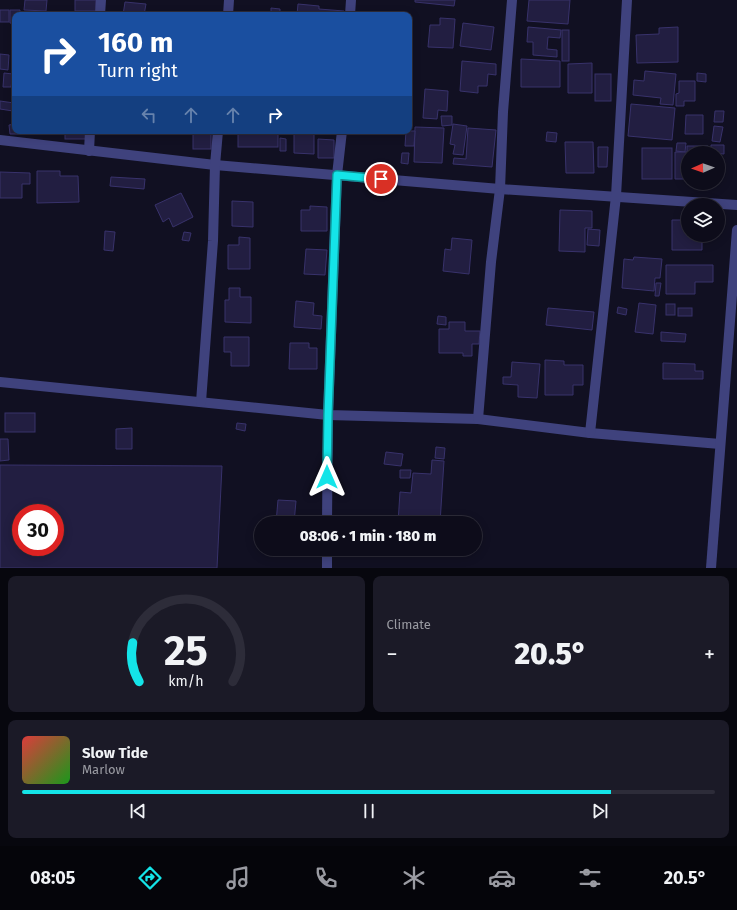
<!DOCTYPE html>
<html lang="en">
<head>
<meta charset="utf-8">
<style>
  :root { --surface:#0d0c1a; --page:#1b1a27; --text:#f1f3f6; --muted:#9a9ba2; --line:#2d2c39; --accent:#14e4e8 }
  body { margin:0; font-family:"Fira Sans",sans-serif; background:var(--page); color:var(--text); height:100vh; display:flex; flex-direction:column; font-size:15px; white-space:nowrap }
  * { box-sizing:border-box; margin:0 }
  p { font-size:13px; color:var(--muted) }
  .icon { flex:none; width:22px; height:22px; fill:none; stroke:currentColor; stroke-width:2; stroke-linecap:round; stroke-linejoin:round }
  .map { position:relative; height:568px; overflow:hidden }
  .panel { display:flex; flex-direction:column; gap:8px; padding:8px; background:#07070e; flex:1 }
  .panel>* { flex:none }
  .hud { position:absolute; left:12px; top:12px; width:400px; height:122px; border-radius:8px; box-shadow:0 2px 10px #0003,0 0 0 1px var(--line); background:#1a4fa0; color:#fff; overflow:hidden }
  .needle { width:26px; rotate:268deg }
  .controls { position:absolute; left:681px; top:146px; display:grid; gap:8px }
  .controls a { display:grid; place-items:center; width:44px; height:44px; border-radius:50%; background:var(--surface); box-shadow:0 2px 10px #0003,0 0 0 1px var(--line); font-size:20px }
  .speed { position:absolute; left:12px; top:504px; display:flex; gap:8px; font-size:20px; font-weight:700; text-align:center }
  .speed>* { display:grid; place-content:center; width:52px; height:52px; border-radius:50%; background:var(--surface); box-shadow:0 2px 10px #0003,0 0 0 1px var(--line); line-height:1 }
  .speed .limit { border:6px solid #d22; background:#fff; color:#111 }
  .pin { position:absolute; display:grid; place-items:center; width:34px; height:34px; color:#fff; margin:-17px; border:2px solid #fff; border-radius:50%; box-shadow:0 1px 4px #0007 }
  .me { position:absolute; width:44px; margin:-22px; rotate:0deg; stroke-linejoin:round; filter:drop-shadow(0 0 3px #0008) }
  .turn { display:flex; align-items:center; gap:14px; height:84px; padding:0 20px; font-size:18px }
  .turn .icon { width:52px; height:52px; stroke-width:2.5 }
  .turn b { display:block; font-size:28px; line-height:34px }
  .lanes { display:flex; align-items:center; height:38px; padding:0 20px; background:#0003; justify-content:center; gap:20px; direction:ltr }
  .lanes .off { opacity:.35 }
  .big { font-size:30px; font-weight:800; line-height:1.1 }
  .panel .tile { flex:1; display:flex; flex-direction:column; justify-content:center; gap:6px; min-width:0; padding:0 14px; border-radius:8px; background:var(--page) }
  .panel .dial { align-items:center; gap:0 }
  .dial svg { height:104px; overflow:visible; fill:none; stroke:var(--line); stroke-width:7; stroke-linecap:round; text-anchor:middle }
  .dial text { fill:var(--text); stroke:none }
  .song { display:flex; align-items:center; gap:12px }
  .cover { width:48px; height:48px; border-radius:6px; background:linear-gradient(135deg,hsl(0 70% 55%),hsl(120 70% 35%)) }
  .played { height:4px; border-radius:2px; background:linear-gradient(90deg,var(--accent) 85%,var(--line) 85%) }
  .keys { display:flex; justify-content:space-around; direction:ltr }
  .heat { display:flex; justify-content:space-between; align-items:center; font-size:22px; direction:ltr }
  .panel .tiles { flex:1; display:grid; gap:8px; grid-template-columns:1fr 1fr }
  .tile:last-child { grid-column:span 2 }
  .trip { position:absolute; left:254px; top:516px; width:228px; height:40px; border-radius:20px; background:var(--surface); box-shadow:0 2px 10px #0003,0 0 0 1px var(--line); font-weight:800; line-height:40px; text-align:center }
  .menu { display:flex; height:64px; justify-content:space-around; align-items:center; background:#05050a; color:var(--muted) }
  .menu .icon { width:28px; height:28px }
  .menu .on { color:var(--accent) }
  .menu b { font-size:18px; color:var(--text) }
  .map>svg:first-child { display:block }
  .building { fill:#221e41; stroke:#38326b; fill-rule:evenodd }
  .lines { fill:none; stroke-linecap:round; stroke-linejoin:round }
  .minor { stroke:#3f427d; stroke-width:10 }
  .route-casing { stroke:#0d9497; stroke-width:10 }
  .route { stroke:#14e4e8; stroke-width:7 }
</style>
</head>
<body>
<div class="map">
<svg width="737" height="568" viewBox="0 0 737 568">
  <rect width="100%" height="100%" fill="#111022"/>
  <g class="building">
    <path d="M25,0H47L46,11L24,10Z"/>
    <rect x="75" y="0" width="21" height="11"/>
    <path d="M415,0H455L454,6L415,2Z"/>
    <path d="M529,0H570L568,24L527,21Z"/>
    <path d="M125,2L146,4L144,15H123Z"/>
    <path d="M298,4L319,6V9L344,11V15H297Z"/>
    <path d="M271,8L280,9V15H271Z"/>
    <rect x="0" y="10" width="9" height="12"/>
    <path d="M10,10H20V15H15V24L10,23Z"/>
    <rect x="20" y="12" width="16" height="3"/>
    <rect x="37" y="12" width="9" height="3"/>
    <path d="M440,18L455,19L453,48L428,47L430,25H440Z"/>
    <path d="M463,23L494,27L491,50L460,46Z"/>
    <path d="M528,27L561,30L560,38L548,37L547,49L557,50V57L533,55V42H527Z"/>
    <path d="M678,27V62L637,63L636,35L659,34V28Z"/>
    <rect x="562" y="30" width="7" height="31"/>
    <path d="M0,54L9,55L8,70L0,69Z"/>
    <path d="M521,59L560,61V87H521Z"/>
    <path d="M462,61L496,64V75L488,74L487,86H478V93L460,91Z"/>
    <path d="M592,63V93H568V64Z"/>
    <path d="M645,71L676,74L673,105L660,104L661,98L633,95L634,80L644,81Z"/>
    <path d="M4,73L13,74L11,87H3Z"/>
    <path d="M697,73L706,74V82L697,81Z"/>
    <rect x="595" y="74" width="16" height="27"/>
    <path d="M679,81H695V101H684V106H676V94L679,93Z"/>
    <path d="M425,89L448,91L447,111L438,110L437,119L423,118Z"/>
    <path d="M0,101L14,103L13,111L0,109Z"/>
    <path d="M631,104L675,108L672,140L628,136Z"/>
    <path d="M715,111H724L723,122H714Z"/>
    <path d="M686,115H703V134H685Z"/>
    <path d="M441,116H452V125L442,126Z"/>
    <path d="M15,124V131H33V134H10L9,125Z"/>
    <path d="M453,124L467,126L463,155L453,154L455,145L450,144Z"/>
    <path d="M714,126L723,127L720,142L712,141Z"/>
    <path d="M415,127L444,128L442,163L414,162Z"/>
    <path d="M468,128L496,130L492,167L453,164L454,158L466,159Z"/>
    <rect x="65" y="131" width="21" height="8"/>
    <rect x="193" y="131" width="18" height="18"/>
    <rect x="238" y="131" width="40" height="16"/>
    <path d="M294,131H314V154L294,153Z"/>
    <path d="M406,131H415L414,146H405Z"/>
    <path d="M547,132L557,133L556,142L546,141Z"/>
    <path d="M280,138L286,139V151H280Z"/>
    <path d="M318,139L334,140V158H318Z"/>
    <path d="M565,142H593L594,173H566Z"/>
    <path d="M677,143H686L685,152L676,151Z"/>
    <path d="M711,145H724V154L711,153Z"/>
    <path d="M687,146H708V153H688V179H675V152H687Z"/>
    <path d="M598,147H608L607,167H598Z"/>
    <rect x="642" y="148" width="30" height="31"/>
    <path d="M402,153H409L408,164L401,163Z"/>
    <path d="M718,160H723L722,177H718Z"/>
    <path d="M37,171H60V176H78L79,202L37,203Z"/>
    <path d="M0,172L30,173V184H22V198H0Z"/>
    <path d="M111,177L145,179L144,189L110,186Z"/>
    <path d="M181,193L193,217L173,227L169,218L163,222L155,205Z"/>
    <path d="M232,201L253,202V227L232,226Z"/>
    <path d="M310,206L327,207V231H301V210H310Z"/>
    <path d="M560,210L592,211V228H585V252L559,251Z"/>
    <path d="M672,220H688V235H702V250H672Z"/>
    <path d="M588,229L600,230L599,246L587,245Z"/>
    <path d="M105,231L115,232L113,251L104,250Z"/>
    <path d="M184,232L191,233L189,241L182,240Z"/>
    <path d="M239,237L250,238V269H228V245H239Z"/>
    <path d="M452,238L472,240L469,274L443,271L445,249L451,250Z"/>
    <path d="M306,249L327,250L325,275L304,274Z"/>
    <path d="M634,257L662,259L660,278H655L654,291L622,288L624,259L633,260Z"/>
    <path d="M666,265H713V282H695V294H666Z"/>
    <path d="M656,283H661L659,296H655Z"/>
    <path d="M229,288H240V297H251V323L225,322V300H229Z"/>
    <path d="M296,301L314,303L313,315L322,316L321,329L294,327Z"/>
    <path d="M639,303L656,305L653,334L635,332Z"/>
    <rect x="666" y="304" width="9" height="11"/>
    <path d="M618,307L627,309L626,315L617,313Z"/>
    <path d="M548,308L594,312L592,330L546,325Z"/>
    <rect x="678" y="308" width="14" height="8"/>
    <path d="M438,316L446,317V325L437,324Z"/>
    <path d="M449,322H465V331H480L479,344H472V356H463V353H439V329H449Z"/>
    <path d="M661,332L686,334L685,342L661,341Z"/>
    <path d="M224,337H249V366H231V352H224Z"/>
    <path d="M290,343H309V348H317V369H289Z"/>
    <path d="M545,360L564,361V365H583V385H573V395H545Z"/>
    <path d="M512,362L540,364L537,398L518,397V385L503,384V377H511Z"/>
    <path d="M663,363L695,364V371H703V379H663Z"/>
    <rect x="5" y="413" width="30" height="19"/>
    <path d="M237,423L246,424L245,431L236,429Z"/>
    <path d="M132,428V449H116V429Z"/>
    <path d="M0,439H8L9,460L0,461Z"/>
    <path d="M436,447L445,448L444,459L435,458Z"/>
    <path d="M386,452L403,454L401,466L384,464Z"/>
    <path d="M432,460L444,461L440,523H398L400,492L411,493L413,473L431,474Z"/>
    <path d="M0,465L222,466L217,568H0ZM21,513H55V547H21Z"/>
    <path d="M400,470H411L410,478H400Z"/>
    <path d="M278,500L296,501L294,523H276Z"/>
  </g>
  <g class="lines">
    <g class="minor">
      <path d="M100,15L101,0"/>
      <path d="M228,15L229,0"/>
      <path d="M350,15L351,0"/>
      <path d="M0,140L215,165L500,189L737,205"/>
      <path d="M89,151L90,131"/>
      <path d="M0,382L328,415L478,419L590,433L720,444"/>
      <path d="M201,402L213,241L215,165L218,131"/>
      <path d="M478,419L491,262L500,189L503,112L512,0"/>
      <path d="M590,433L616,196L627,0"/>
      <path d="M327,523L328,415L337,175L342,131"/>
      <path d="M327,568V549"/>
      <path d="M711,568L737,230"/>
    </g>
  </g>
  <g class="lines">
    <defs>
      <path id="route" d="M327,477L328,415L337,175L381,179"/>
    </defs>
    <use href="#route" class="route-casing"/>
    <use href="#route" class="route"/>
  </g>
</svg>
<div class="controls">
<a><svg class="needle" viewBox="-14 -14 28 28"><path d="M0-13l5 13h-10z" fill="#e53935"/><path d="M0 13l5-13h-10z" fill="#9a9ba2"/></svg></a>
<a><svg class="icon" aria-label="layers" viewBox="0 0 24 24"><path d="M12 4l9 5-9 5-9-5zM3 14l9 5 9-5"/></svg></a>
</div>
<div class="speed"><div class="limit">30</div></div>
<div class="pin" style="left:381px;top:179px;background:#d93025"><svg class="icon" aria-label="arrive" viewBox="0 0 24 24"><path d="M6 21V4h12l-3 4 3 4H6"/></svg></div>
<svg class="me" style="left:327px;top:477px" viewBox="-20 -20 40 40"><path d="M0-17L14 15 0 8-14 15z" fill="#14e4e8" stroke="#fff" stroke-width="4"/></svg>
<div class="trip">08:06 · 1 min · 180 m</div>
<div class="hud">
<div class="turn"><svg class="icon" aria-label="right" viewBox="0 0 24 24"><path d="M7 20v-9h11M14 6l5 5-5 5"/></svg><div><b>160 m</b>Turn right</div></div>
<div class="lanes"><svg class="icon off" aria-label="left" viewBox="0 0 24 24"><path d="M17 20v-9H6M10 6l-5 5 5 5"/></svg><svg class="icon off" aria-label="ahead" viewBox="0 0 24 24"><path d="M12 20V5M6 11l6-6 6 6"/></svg><svg class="icon off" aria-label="ahead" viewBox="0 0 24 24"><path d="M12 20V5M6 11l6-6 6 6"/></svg><svg class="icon" aria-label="right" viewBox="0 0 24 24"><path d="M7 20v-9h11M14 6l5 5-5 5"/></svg></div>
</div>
</div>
<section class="panel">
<div class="tiles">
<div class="tile dial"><svg viewBox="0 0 100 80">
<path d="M14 69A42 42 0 1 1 86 69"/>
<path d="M14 69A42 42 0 0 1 9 39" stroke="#14e4e8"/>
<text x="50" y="56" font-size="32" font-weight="700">25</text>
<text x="50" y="72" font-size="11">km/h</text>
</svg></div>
<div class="tile"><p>Climate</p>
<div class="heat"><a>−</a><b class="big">20.5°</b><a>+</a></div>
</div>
<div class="tile">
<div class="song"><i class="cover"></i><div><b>Slow Tide</b><p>Marlow</p></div></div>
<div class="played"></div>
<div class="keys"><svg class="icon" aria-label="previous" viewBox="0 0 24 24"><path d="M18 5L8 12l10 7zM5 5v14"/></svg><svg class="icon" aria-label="pause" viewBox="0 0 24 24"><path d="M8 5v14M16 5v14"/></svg><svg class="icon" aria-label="next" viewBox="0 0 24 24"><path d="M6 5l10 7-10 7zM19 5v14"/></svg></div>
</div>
</div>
</section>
<nav class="menu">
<b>08:05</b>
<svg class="icon on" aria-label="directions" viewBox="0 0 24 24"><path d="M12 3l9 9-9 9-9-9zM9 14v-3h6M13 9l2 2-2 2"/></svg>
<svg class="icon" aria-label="music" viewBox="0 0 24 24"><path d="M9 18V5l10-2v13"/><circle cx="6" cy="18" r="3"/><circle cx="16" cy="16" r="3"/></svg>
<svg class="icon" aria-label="phone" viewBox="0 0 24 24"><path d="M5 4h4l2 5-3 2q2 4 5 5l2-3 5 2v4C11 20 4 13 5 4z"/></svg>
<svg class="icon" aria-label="climate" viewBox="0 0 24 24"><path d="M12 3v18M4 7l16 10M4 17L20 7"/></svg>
<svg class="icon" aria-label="car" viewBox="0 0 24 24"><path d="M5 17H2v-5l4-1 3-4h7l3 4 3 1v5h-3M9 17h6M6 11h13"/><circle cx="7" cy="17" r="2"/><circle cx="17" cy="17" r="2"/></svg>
<svg class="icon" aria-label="filters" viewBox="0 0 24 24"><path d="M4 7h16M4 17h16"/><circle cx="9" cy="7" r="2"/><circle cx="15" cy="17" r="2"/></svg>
<b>20.5°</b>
</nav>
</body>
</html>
